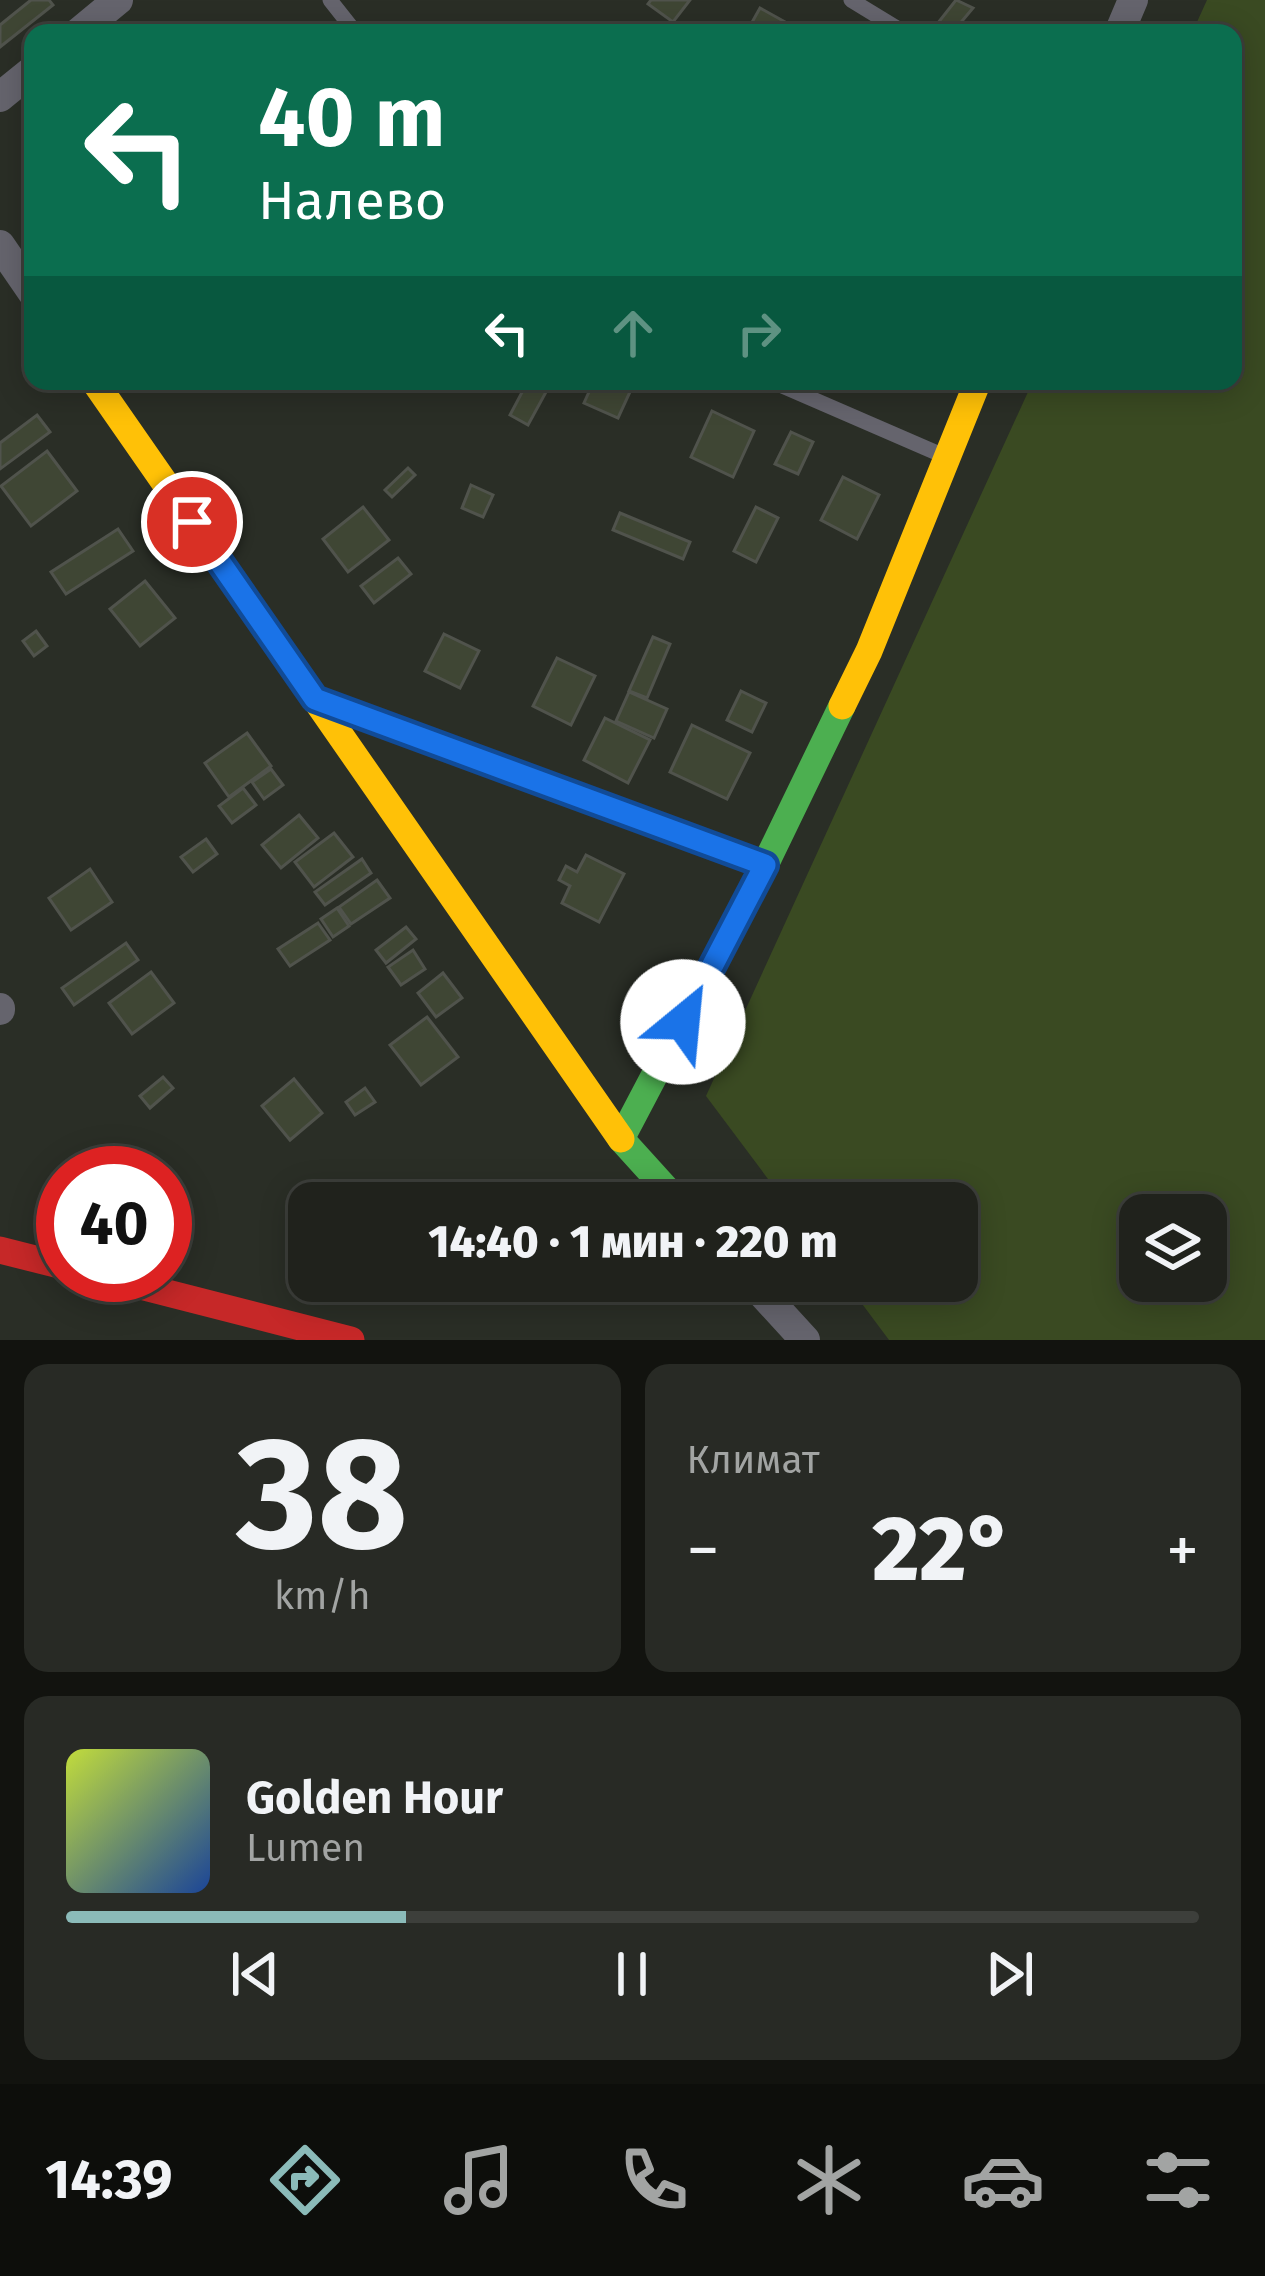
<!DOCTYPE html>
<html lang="ru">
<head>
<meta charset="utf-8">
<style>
  :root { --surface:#20221c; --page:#282a25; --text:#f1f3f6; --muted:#a2a4a3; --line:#3d3f3b; --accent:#8bbbb9 }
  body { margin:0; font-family:"Fira Sans",sans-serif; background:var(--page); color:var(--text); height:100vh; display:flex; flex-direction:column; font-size:45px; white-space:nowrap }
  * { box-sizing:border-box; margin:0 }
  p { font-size:39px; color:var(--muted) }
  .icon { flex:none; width:66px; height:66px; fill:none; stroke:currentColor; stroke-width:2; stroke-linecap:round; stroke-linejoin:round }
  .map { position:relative; height:1340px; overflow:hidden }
  .details { display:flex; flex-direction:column; gap:24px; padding:24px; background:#12130f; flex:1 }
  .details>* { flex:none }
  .top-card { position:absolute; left:24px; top:24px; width:1218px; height:366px; border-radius:24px; box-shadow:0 6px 30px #0003,0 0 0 3px var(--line); background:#0b6e4f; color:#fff; overflow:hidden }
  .fabs { position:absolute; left:1119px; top:1194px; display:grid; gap:24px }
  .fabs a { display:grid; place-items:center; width:108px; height:108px; border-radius:24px; background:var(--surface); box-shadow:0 6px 30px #0003,0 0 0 3px var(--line); font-size:60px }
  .speed { position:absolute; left:36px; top:1146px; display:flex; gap:24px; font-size:60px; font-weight:700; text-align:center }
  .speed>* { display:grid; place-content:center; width:156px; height:156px; border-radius:50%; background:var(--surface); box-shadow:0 6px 30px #0003,0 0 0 3px var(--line); line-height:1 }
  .speed .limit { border:18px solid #d22; background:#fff; color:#111 }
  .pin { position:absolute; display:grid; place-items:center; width:102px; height:102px; color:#fff; margin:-51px; border:6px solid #fff; border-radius:50%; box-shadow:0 3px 12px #0007 }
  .me { position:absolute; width:132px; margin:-66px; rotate:28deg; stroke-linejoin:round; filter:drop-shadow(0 0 9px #0008) }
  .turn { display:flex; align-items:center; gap:42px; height:252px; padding:0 36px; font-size:54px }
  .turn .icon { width:156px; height:156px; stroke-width:2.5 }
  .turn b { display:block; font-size:84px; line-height:102px }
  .lanes { display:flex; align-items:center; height:114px; padding:0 36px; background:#0003; justify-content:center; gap:60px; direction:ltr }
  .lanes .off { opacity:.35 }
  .big { font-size:90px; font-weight:800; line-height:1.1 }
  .details .widget { flex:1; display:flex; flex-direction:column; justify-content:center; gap:18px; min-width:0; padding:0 42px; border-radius:24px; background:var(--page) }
  .details .dial { align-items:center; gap:0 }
  .dial b { font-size:156px; line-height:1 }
  .song { display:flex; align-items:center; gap:36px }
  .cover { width:144px; height:144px; border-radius:18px; background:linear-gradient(135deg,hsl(70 70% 55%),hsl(220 70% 35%)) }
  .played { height:12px; border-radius:6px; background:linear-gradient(90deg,var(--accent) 30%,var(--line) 30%) }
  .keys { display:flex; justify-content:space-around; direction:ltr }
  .heat { display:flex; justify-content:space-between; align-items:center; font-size:66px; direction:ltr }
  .details .tiles { flex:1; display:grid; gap:24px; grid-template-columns:1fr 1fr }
  .widget:last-child { grid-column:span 2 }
  .trip { position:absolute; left:288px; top:1182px; width:690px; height:120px; border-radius:24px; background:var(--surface); box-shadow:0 6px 30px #0003,0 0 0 3px var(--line); font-weight:800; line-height:120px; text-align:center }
  .menu { display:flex; height:192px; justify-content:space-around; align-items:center; background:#0d0e0b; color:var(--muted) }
  .menu .icon { width:84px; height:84px }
  .menu .current { color:var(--accent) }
  .menu b { font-size:54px; color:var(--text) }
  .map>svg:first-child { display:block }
  .green { fill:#3a4a22; fill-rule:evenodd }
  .building { fill:#3f4634; stroke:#50534c; stroke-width:3 }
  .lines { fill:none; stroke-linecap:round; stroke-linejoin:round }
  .lane { stroke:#65646d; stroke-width:15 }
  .street { stroke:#65646d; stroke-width:30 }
  .fast { stroke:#4caf50; stroke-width:27 }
  .slow { stroke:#ffc107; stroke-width:27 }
  .jam { stroke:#c62828; stroke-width:27 }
  .route-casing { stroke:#114b97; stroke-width:30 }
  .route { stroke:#1a73e8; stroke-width:21 }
</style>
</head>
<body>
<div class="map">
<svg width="1265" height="1340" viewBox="0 0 1265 1340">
  <rect width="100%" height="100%" fill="#2a2e26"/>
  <path class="green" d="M1207,0H1265V1340H889L845,1281H957V1203H786L706,1096L1033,381H1233V33H1192ZM1140,1215H1206V1281H1140Z"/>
  <g class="building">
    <path d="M31,0H49L53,5L0,47V25Z"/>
    <path d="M651,0H690L673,22L648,4Z"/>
    <path d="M956,0L973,8L952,33H930Z"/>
    <path d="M760,8L796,28L793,33H746Z"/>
    <path d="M528,381H552L528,425L510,415Z"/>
    <path d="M594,381H635L618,418L584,403Z"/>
    <path d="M712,411L754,431L733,477L691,457Z"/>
    <path d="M37,415L50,432L0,469V443Z"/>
    <path d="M791,432L813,442L798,474L775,464Z"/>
    <path d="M47,451L77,491L31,526L1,486Z"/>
    <path d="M408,468L415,475L392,497L385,490Z"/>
    <path d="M843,477L879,495L857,539L821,520Z"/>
    <path d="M471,485L493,495L483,517L462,508Z"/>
    <path d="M363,507L389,540L348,572L323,539Z"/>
    <path d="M756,507L778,518L756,562L734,551Z"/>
    <path d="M620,513L690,542L683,559L613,530Z"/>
    <path d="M118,529L133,551L66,594L51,572Z"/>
    <path d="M398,558L411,574L374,603L361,586Z"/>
    <path d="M145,581L175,618L140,646L110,609Z"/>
    <path d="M36,631L47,646L34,656L23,641Z"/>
    <path d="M444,634L479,651L460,688L425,671Z"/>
    <path d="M653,637L670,644L647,698L629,691Z"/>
    <path d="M557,658L595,676L571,725L533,706Z"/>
    <path d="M741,691L766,703L752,732L727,720Z"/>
    <path d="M629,692L667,709L654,738L616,721Z"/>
    <path d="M605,718L650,740L628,783L584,760Z"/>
    <path d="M692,725L750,753L727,799L670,772Z"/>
    <path d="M247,733L271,766L229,797L205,763Z"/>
    <path d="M271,769L283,785L264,799L252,782Z"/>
    <path d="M243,788L256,805L232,823L219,806Z"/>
    <path d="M299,815L318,838L281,868L262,845Z"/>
    <path d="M334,833L353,857L314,887L295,862Z"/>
    <path d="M206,839L217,854L193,872L181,857Z"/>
    <path d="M586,855L624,874L599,922L562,903L570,886L559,880L566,866L577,872Z"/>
    <path d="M362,859L371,873L325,905L315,892Z"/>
    <path d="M90,869L112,902L71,930L49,898Z"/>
    <path d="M377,880L390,898L351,924L339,907Z"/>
    <path d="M337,908L349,926L333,937L321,919Z"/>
    <path d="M318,923L330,940L290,966L278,949Z"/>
    <path d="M406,927L416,939L386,963L376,950Z"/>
    <path d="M126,943L138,960L74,1005L62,988Z"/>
    <path d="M413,950L425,969L401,985L388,967Z"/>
    <path d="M151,972L174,1003L132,1034L109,1003Z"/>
    <path d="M443,973L462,998L436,1017L418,993Z"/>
    <path d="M427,1017L458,1057L421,1085L390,1045Z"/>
    <path d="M163,1077L173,1088L150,1108L140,1096Z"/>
    <path d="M294,1079L322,1113L290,1140L262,1106Z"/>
    <path d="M365,1088L375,1102L355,1115L346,1102Z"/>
  </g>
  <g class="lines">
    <g class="lane">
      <path d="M330,0L356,33"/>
      <path d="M851,0L905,33"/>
      <path d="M771,381L944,456"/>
      <path d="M335,706L763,864"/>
    </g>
    <g class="street">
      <path d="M78,33L118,0"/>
      <path d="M1119,33L1133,0"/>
      <path d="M0,97L33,70"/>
      <path d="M0,245L33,293"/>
      <path d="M0,1008V1010"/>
      <path d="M751,1281L805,1340"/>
    </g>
    <path class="fast" d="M679,1203L621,1139L765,865L842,706"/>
    <g class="slow">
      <path d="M94,381L621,1139"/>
      <path d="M842,706L869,651L978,381"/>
    </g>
    <g class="jam">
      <path d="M0,1250L63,1266"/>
      <path d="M97,1275L351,1340"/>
    </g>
  </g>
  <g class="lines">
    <defs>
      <path id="route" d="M192,522L315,699L765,865L683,1022"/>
    </defs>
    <use href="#route" class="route-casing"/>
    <use href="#route" class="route"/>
  </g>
</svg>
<div class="fabs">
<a><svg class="icon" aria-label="layers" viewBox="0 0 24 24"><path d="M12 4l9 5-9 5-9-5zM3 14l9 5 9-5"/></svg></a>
</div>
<div class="speed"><div class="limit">40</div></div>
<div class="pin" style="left:192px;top:522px;background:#d93025"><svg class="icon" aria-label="arrive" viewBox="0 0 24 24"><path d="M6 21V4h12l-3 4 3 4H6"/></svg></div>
<svg class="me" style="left:683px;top:1022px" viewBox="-20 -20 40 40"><circle r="19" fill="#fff"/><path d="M0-13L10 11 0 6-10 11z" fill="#1a73e8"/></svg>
<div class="trip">14:40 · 1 мин · 220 m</div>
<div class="top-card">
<div class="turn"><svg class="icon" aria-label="left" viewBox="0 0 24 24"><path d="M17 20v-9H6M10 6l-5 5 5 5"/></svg><div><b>40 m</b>Налево</div></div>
<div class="lanes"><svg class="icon" aria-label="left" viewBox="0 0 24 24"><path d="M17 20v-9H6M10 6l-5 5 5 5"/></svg><svg class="icon off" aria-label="ahead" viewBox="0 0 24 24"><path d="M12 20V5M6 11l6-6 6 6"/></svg><svg class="icon off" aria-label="right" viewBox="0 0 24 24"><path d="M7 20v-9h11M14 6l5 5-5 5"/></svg></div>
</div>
</div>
<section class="details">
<div class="tiles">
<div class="widget dial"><b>38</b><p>km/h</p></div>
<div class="widget"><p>Климат</p>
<div class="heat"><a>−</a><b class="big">22°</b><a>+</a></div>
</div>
<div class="widget">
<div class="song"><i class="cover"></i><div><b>Golden Hour</b><p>Lumen</p></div></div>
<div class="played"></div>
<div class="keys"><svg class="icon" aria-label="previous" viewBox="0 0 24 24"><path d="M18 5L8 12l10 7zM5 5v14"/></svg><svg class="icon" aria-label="pause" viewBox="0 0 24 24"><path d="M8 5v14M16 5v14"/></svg><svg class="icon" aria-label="next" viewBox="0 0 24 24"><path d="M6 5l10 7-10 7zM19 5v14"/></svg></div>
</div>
</div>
</section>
<nav class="menu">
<b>14:39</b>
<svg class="icon current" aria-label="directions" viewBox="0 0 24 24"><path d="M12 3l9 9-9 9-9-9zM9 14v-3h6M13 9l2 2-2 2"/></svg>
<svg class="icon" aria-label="music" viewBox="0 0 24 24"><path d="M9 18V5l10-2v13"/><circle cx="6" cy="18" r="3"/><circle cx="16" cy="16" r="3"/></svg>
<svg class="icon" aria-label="phone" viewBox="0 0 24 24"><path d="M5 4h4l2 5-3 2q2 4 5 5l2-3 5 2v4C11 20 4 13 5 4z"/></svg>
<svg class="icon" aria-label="climate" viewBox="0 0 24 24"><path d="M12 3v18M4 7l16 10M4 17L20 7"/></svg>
<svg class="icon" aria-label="car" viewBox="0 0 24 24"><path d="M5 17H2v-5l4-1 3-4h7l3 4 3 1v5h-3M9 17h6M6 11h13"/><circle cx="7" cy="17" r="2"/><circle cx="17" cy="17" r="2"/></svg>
<svg class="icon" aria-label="filters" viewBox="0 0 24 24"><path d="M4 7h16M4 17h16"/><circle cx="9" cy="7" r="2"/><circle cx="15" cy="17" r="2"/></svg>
</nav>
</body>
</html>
